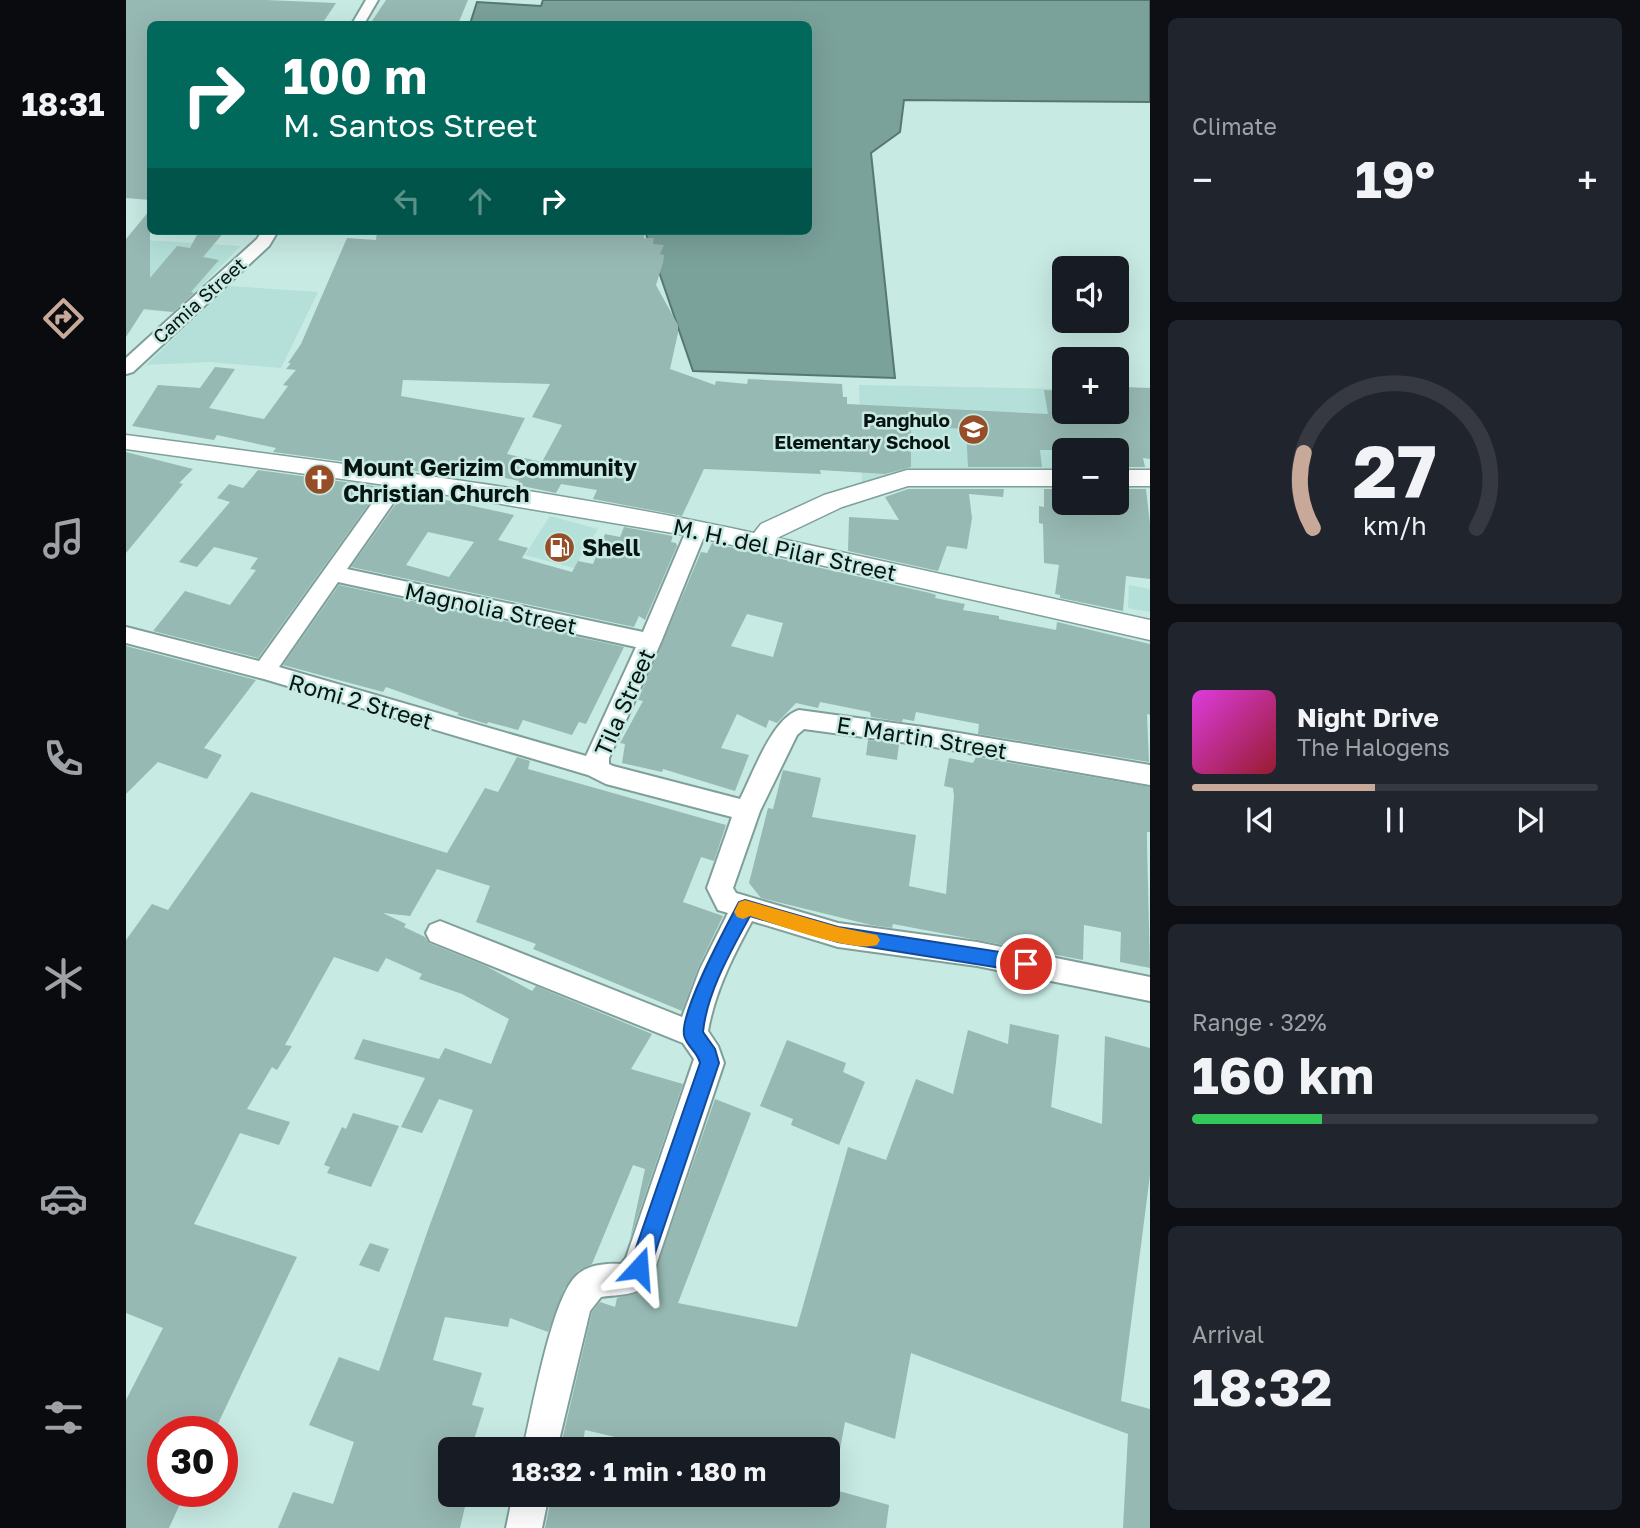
<!DOCTYPE html>
<html lang="en">
<head>
<meta charset="utf-8">
<style>
  :root { --surface:#171b24; --page:#20242c; --text:#f1f3f6; --muted:#9ea1a6; --line:#363941; --accent:#c8a999 }
  body { margin:0; font-family:"Golos Text",sans-serif; background:var(--page); color:var(--text); height:100vh; display:flex; flex-direction:column; font-size:26px; white-space:nowrap }
  * { box-sizing:border-box; margin:0 }
  p { font-size:23px; color:var(--muted) }
  .icon { flex:none; width:38px; height:38px; fill:none; stroke:currentColor; stroke-width:2; stroke-linecap:round; stroke-linejoin:round }
  .map { position:relative; flex:1; overflow:hidden }
  .side { display:flex; flex-direction:column; gap:18px; padding:18px; background:#0d0f14; width:490px }
  .side>* { flex:none }
  .guide { position:absolute; left:21px; top:21px; width:665px; height:214px; border-radius:10px; box-shadow:0 7px 28px #0002; background:#00695c; color:#fff; overflow:hidden }
  .fabs { position:absolute; left:926px; top:256px; display:grid; gap:14px }
  .fabs a { display:grid; place-items:center; width:77px; height:77px; border-radius:10px; background:var(--surface); box-shadow:0 7px 28px #0002; font-size:35px }
  .speed { position:absolute; left:21px; top:1416px; display:flex; gap:14px; font-size:35px; font-weight:700; text-align:center }
  .speed>* { display:grid; place-content:center; width:91px; height:91px; border-radius:50%; background:var(--surface); box-shadow:0 7px 28px #0002; line-height:1 }
  .speed .limit { border:10px solid #d22; background:#fff; color:#111 }
  .pin { position:absolute; display:grid; place-items:center; width:60px; height:60px; color:#fff; margin:-30px; border:4px solid #fff; border-radius:50%; box-shadow:0 2px 7px #0007 }
  .me { position:absolute; width:77px; margin:-38px; rotate:19deg; stroke-linejoin:round; filter:drop-shadow(0 0 5px #0008) }
  .turn { display:flex; align-items:center; gap:24px; height:147px; padding:0 21px; font-size:32px }
  .turn .icon { width:91px; height:91px; stroke-width:2.5 }
  .turn b { display:block; font-size:49px; line-height:60px }
  .lanes { display:flex; align-items:center; height:66px; padding:0 21px; background:#0003; justify-content:center; gap:35px; direction:ltr }
  .lanes .off { opacity:.35 }
  .big { font-size:52px; font-weight:700; line-height:1.1 }
  .side .tile { flex:1; display:flex; flex-direction:column; justify-content:center; gap:10px; min-width:0; padding:0 24px; border-radius:10px; background:var(--page) }
  .side .dial { align-items:center; gap:0 }
  .dial svg { height:182px; overflow:visible; fill:none; stroke:var(--line); stroke-width:7; stroke-linecap:round; text-anchor:middle }
  .dial text { fill:var(--text); stroke:none }
  .song { display:flex; align-items:center; gap:21px }
  .cover { width:84px; height:84px; border-radius:10px; background:linear-gradient(135deg,hsl(300 70% 55%),hsl(350 70% 35%)) }
  .played { height:7px; border-radius:4px; background:linear-gradient(90deg,var(--accent) 45%,var(--line) 45%) }
  .keys { display:flex; justify-content:space-around; direction:ltr }
  .heat { display:flex; justify-content:space-between; align-items:center; font-size:38px; direction:ltr }
  .charge { height:10px; border-radius:5px; background:linear-gradient(90deg,#34c759 32%,var(--line) 0) }
  .trip { position:absolute; left:312px; top:1437px; width:402px; height:70px; border-radius:10px; background:var(--surface); box-shadow:0 7px 28px #0002; font-weight:700; line-height:70px; text-align:center }
  main { display:flex; flex:1; min-height:0 }
  .tab-bar { display:flex; flex-direction:column; width:126px; justify-content:space-around; align-items:center; background:#090b0e; color:var(--muted) }
  .tab-bar .icon { width:49px; height:49px }
  .tab-bar .selected { color:var(--accent) }
  .tab-bar b { font-size:32px; color:var(--text) }
  .map>svg:first-child { display:block }
  .built { fill:#b4e0d9 }
  .water { fill:#7ba19b; stroke:#587772; stroke-width:2 }
  .building { fill:#97b9b3; fill-rule:evenodd }
  .lines { fill:none; stroke-linecap:round; stroke-linejoin:round }
  .minor-casing { stroke:#7f9f9a; stroke-width:4 }
  .major-casing { stroke:#7f9f9a; stroke-width:3 }
  .minor { fill:#fff; fill-rule:evenodd }
  .major { fill:#fff; fill-rule:evenodd }
  .route { fill:#1a73e8; stroke:#114b97; stroke-width:2 }
  .slow { fill:#f59e0b }
  .labels { text-anchor:middle; dominant-baseline:central; stroke-width:5; stroke-linejoin:round; paint-order:stroke }
  .far-street-label { font-size:19px; fill:#081412; stroke:#c7eae3 }
  .far-poi-label { font-size:19px; font-weight:bold; fill:#081412; stroke:#c7eae3; text-anchor:end }
  .poi-label { font-size:23px; font-weight:bold; fill:#081412; stroke:#c7eae3; text-anchor:start }
  .street-label { font-size:23px; fill:#081412; stroke:#c7eae3 }
</style>
</head>
<body>
<main>
<nav class="tab-bar">
<b>18:31</b>
<svg class="icon selected" aria-label="directions" viewBox="0 0 24 24"><path d="M12 3l9 9-9 9-9-9zM9 14v-3h6M13 9l2 2-2 2"/></svg>
<svg class="icon" aria-label="music" viewBox="0 0 24 24"><path d="M9 18V5l10-2v13"/><circle cx="6" cy="18" r="3"/><circle cx="16" cy="16" r="3"/></svg>
<svg class="icon" aria-label="phone" viewBox="0 0 24 24"><path d="M5 4h4l2 5-3 2q2 4 5 5l2-3 5 2v4C11 20 4 13 5 4z"/></svg>
<svg class="icon" aria-label="climate" viewBox="0 0 24 24"><path d="M12 3v18M4 7l16 10M4 17L20 7"/></svg>
<svg class="icon" aria-label="car" viewBox="0 0 24 24"><path d="M5 17H2v-5l4-1 3-4h7l3 4 3 1v5h-3M9 17h6M6 11h13"/><circle cx="7" cy="17" r="2"/><circle cx="17" cy="17" r="2"/></svg>
<svg class="icon" aria-label="filters" viewBox="0 0 24 24"><path d="M4 7h16M4 17h16"/><circle cx="9" cy="7" r="2"/><circle cx="15" cy="17" r="2"/></svg>
</nav>
<div class="map">
<svg width="1024" height="1528" viewBox="0 0 1024 1528">
  <rect width="100%" height="100%" fill="#c7eae3"/>
  <g class="built">
    <path d="M0,239L115,246L49,312L0,309Z"/>
    <path d="M103,286L192,292L155,368L83,362L20,365Z"/>
    <path d="M733,385L938,389V476L736,484Z"/>
    <path d="M424,516L472,529L448,568L399,555Z"/>
    <path d="M1003,585L1024,589V612L1002,608Z"/>
  </g>
  <path class="water" d="M417,0H1024V102L778,100L774,132L745,153L769,378L567,371L519,231H682V24H344L351,2L415,6Z"/>
  <g class="building">
    <path d="M0,0H140L210,3L196,24H24V200L0,198Z"/>
    <path d="M260,0H342L332,24H244Z"/>
    <path d="M24,210V278L51,246L64,248L73,231H99L77,257L93,260L65,292L68,293L47,312L18,309L0,337V239Z"/>
    <path d="M251,231H519L518,238H528L527,244L538,245L534,254L538,255L537,263L530,285L552,325V333L544,369L589,385L590,381L621,384L622,379L716,384L717,397H721V404L922,414L918,390L938,391V411H990V400H1002L998,387L1024,388V459L1017,458L1019,467H991L990,450H914L916,467H842L840,429L785,426V467L759,474L694,470L695,474L578,469L556,516L467,499L471,490L435,484L430,493L391,485L393,481L325,466L319,475L147,452L150,448L91,435L88,440L6,426L32,385L74,388L89,367L109,369L83,408L138,419L162,386L157,385L170,370L160,369L165,363H162L175,344L221,238L250,240ZM277,380L424,384L406,417L436,425L416,462L381,454L399,418L275,396Z"/>
    <path d="M0,452L67,469L53,483L57,484L0,553Z"/>
    <path d="M132,470L255,487L132,658L27,631L59,591L104,605L130,570L124,569L132,558L88,547L71,567L53,562L104,502L91,498L103,484L117,488Z"/>
    <path d="M782,489H878L877,497L843,494L846,518L841,549L821,546L812,571L722,551L723,517L773,520L759,497Z"/>
    <path d="M918,489H938V502H992V489H1020L1024,524V579L1000,576L997,611L934,598V595L929,594L933,565L918,563L917,524L913,523V506L918,507Z"/>
    <path d="M279,491L388,515L372,540L402,548L396,558L446,572L452,561L467,564L479,534L494,537L498,527L547,536L545,542L550,543L551,546L519,620L513,616L508,627L225,567ZM302,532L348,542L323,577L280,565Z"/>
    <path d="M586,543L804,593L810,595L809,598L839,604L837,610L873,616V619L930,630L931,622L1024,644V715L1021,714L1023,762L852,734L853,724L790,712L788,721L777,719L776,722L745,717L744,712L694,702L692,708L670,703L651,723L643,720L640,728L611,714L595,748L623,755L609,791L537,769L536,772L496,763L499,744L494,743L517,701L512,700L575,552L581,553ZM621,614L657,623L647,657L605,646Z"/>
    <path d="M213,585L498,647L460,724L453,722L446,735L397,720L392,730L362,722L361,724L331,715L333,713L260,687L257,692L157,665Z"/>
    <path d="M0,646L130,680L78,748L96,755L81,779L32,762L0,794Z"/>
    <path d="M742,740L773,744L771,760L740,755Z"/>
    <path d="M391,757L404,761L402,769L600,825L588,861L575,857L557,902L597,916L572,968L556,1011L407,949L410,944L350,922L364,886L311,869L284,916L257,913L280,924L278,927L299,937L303,943L360,966L406,991L410,986L526,1034L505,1069L557,1084L504,1239L519,1169L507,1165L466,1264L452,1271L438,1289L422,1332L384,1318L382,1327L319,1317L307,1360L356,1373L346,1405L358,1408L345,1449H324V1494H342L334,1528H152L167,1492L207,1504L228,1442L183,1425L213,1357L253,1371L303,1227L347,1110L313,1099L296,1133L275,1127L299,1078L228,1059L237,1039L313,1059L319,1048L365,1064L383,1019L336,994L293,979L296,974L260,958L252,972L208,957L159,1045L166,1046L151,1070L146,1067L121,1109L164,1122L153,1145L114,1133L68,1224L171,1257L88,1432H37V1491H60L43,1528H0V1400L37,1328L0,1313V940L26,904L42,910L125,792L321,853L359,788L372,792Z"/>
    <path d="M850,757L1024,787V832H1021V844L1024,968L994,962L995,932L958,925L957,960L767,924L766,928L745,925L635,898L623,883L642,808L647,809L657,770L695,778L686,817L790,835L783,886L820,894L828,796L827,788L818,786L823,758L847,763Z"/>
    <path d="M884,1024L933,1035L925,1107L976,1124L979,1036L1024,1048V1175L995,1401L1024,1409V1528H997L1002,1434L785,1353L769,1439L719,1422L714,1449H541L459,1430L456,1449H434L466,1312L474,1302L489,1307L491,1298L515,1292L527,1279L589,1099L625,1113L552,1303L671,1327L722,1147L760,1160L790,1079L827,1094L842,1030L882,1044Z"/>
    <path d="M661,1040L720,1063L717,1072L739,1082L713,1145L665,1125L667,1119L634,1106Z"/>
    <path d="M227,1113L273,1126L245,1187L201,1173L204,1167L198,1165L216,1127L220,1129Z"/>
    <path d="M244,1243L263,1249L253,1272L233,1265Z"/>
    <path d="M702,1488L763,1505L760,1528H419L426,1494H702Z"/>
  </g>
  <g class="lines">
    <defs>
      <g id="minor">
        <path d="M240,0H252L238,24H226Z"/>
        <path d="M136,231H152L143,246L7,372L0,374V358L131,239Z"/>
        <path d="M274,473L281,474L284,479L221,569L517,632L561,529L564,524H578L581,529L535,642L483,758V764L487,766L614,799C627,774 646,718 673,710L797,727L1024,765V785L797,745L678,729L671,735L634,811L607,888L610,893L712,923L851,942L1024,977V1001L851,966L712,947L626,921C607,956 589,991 582,1031L592,1046L598,1063L529,1268C517,1298 503,1293 475,1297L464,1311L431,1449H397C406,1411 425,1302 449,1277C460,1265 479,1263 495,1264L500,1258L568,1059L557,1043L304,941L300,933L304,925L314,921L556,1017L574,969L602,913L592,910L581,888L606,817L480,784L462,775L138,679L0,643V627L133,661L267,474ZM212,582L510,647L460,756L153,667Z"/>
        <path d="M387,1494H423L416,1528H380Z"/>
      </g>
      <g id="major">
        <path d="M0,435C210,463 421,488 628,533L635,524L698,495L781,470H938V486H782L716,507L651,538L1024,620V640L571,537L274,487L0,449Z"/>
        <rect x="990" y="470" width="34" height="16"/>
      </g>
    </defs>
    <use href="#minor" class="minor-casing"/>
    <use href="#major" class="major-casing"/>
    <use href="#minor" class="minor"/>
    <use href="#major" class="major"/>
  </g>
  <path class="route" d="M619,900L712,927L900,956L907,959L909,964L907,970L900,972L712,942L624,916C605,951 581,992 577,1032L589,1049L593,1063L524,1268L521,1275L513,1278L506,1275L503,1268L574,1063C572,1052 560,1046 558,1035C554,1011 601,925 613,902Z"/>
  <path class="slow" d="M619,900L712,927L751,935L754,940L751,945C728,953 650,924 624,916L617,919L611,917L608,912L613,902Z"/>
  <defs>
    <symbol id="school-disc" viewBox="-11 -11 22 22"><circle r="9.5" fill="#954e28" stroke="#c7eae3"/><path d="M0-5L7-2L0 1L-7-2ZM-4 1L0 2.5L4 1V4Q0 6-4 4Z" fill="#fff"/></symbol>
    <symbol id="church-disc" viewBox="-11 -11 22 22"><circle r="9.5" fill="#954e28" stroke="#c7eae3"/><path d="M-1.2-6h2.4v3.5h3.3v2.4h-3.3V6h-2.4V-.1h-3.3v-2.4h3.3Z" fill="#fff"/></symbol>
    <symbol id="fuel-disc" viewBox="-11 -11 22 22"><circle r="9.5" fill="#954e28" stroke="#c7eae3"/><path d="M-5.5-6h7V0h2V4h1.3V-2.5L3-4.5l.8-.8L6-3V5H2.5V1h-1V6h-7ZM-4.2-4.7v3.2H.2V-4.7Z" fill="#fff"/></symbol>
  </defs>
  <g fill-rule="evenodd">
    <use href="#school-disc" x="830" y="412" width="35" height="35"/>
    <use href="#church-disc" x="176" y="462" width="35" height="35"/>
    <use href="#fuel-disc" x="416" y="530" width="35" height="35"/>
  </g>
  <g class="labels">
    <g class="far-street-label">
      <text transform="translate(73 300) rotate(-42)">Camia Street</text>
    </g>
    <g class="far-poi-label">
      <text x="824" y="419">Panghulo<tspan x="824" dy="22">Elementary School</tspan></text>
    </g>
    <g class="poi-label">
      <text x="217" y="467">Mount Gerizim Community<tspan x="217" dy="26">Christian Church</tspan></text>
      <text x="456" y="547">Shell</text>
    </g>
    <g class="street-label">
      <text transform="translate(659 549) rotate(12)">M. H. del Pilar Street</text>
      <text transform="translate(365 608) rotate(12)">Magnolia Street</text>
      <text transform="translate(235 701) rotate(16)">Romi 2 Street</text>
      <text transform="translate(498 702) rotate(-66)">Tila Street</text>
      <text transform="translate(796 737) rotate(9)">E. Martin Street</text>
    </g>
  </g>
</svg>
<div class="fabs">
<a><svg class="icon" aria-label="sound" viewBox="0 0 24 24"><path d="M4 9h4l5-4v14l-5-4H4zM17 9q2 3 0 6"/></svg></a>
<a>+</a>
<a>−</a>
</div>
<div class="speed"><div class="limit">30</div></div>
<div class="pin" style="left:900px;top:964px;background:#d93025"><svg class="icon" aria-label="arrive" viewBox="0 0 24 24"><path d="M6 21V4h12l-3 4 3 4H6"/></svg></div>
<svg class="me" style="left:513px;top:1268px" viewBox="-20 -20 40 40"><path d="M0-17L14 15 0 8-14 15z" fill="#1a73e8" stroke="#fff" stroke-width="4"/></svg>
<div class="trip">18:32 · 1 min · 180 m</div>
<div class="guide">
<div class="turn"><svg class="icon" aria-label="right" viewBox="0 0 24 24"><path d="M7 20v-9h11M14 6l5 5-5 5"/></svg><div><b>100 m</b>M. Santos Street</div></div>
<div class="lanes"><svg class="icon off" aria-label="left" viewBox="0 0 24 24"><path d="M17 20v-9H6M10 6l-5 5 5 5"/></svg><svg class="icon off" aria-label="ahead" viewBox="0 0 24 24"><path d="M12 20V5M6 11l6-6 6 6"/></svg><svg class="icon" aria-label="right" viewBox="0 0 24 24"><path d="M7 20v-9h11M14 6l5 5-5 5"/></svg></div>
</div>
</div>
<section class="side">
<div class="tile"><p>Climate</p>
<div class="heat"><a>−</a><b class="big">19°</b><a>+</a></div>
</div>
<div class="tile dial"><svg viewBox="0 0 100 80">
<path d="M14 69A42 42 0 1 1 86 69"/>
<path d="M14 69A42 42 0 0 1 10 36" stroke="#c8a999"/>
<text x="50" y="56" font-size="32" font-weight="700">27</text>
<text x="50" y="72" font-size="11">km/h</text>
</svg></div>
<div class="tile">
<div class="song"><i class="cover"></i><div><b>Night Drive</b><p>The Halogens</p></div></div>
<div class="played"></div>
<div class="keys"><svg class="icon" aria-label="previous" viewBox="0 0 24 24"><path d="M18 5L8 12l10 7zM5 5v14"/></svg><svg class="icon" aria-label="pause" viewBox="0 0 24 24"><path d="M8 5v14M16 5v14"/></svg><svg class="icon" aria-label="next" viewBox="0 0 24 24"><path d="M6 5l10 7-10 7zM19 5v14"/></svg></div>
</div>
<div class="tile"><p>Range · 32%</p><b class="big">160 km</b><div class="charge"></div></div>
<div class="tile"><p>Arrival</p><b class="big">18:32</b></div>
</section>
</main>
</body>
</html>
